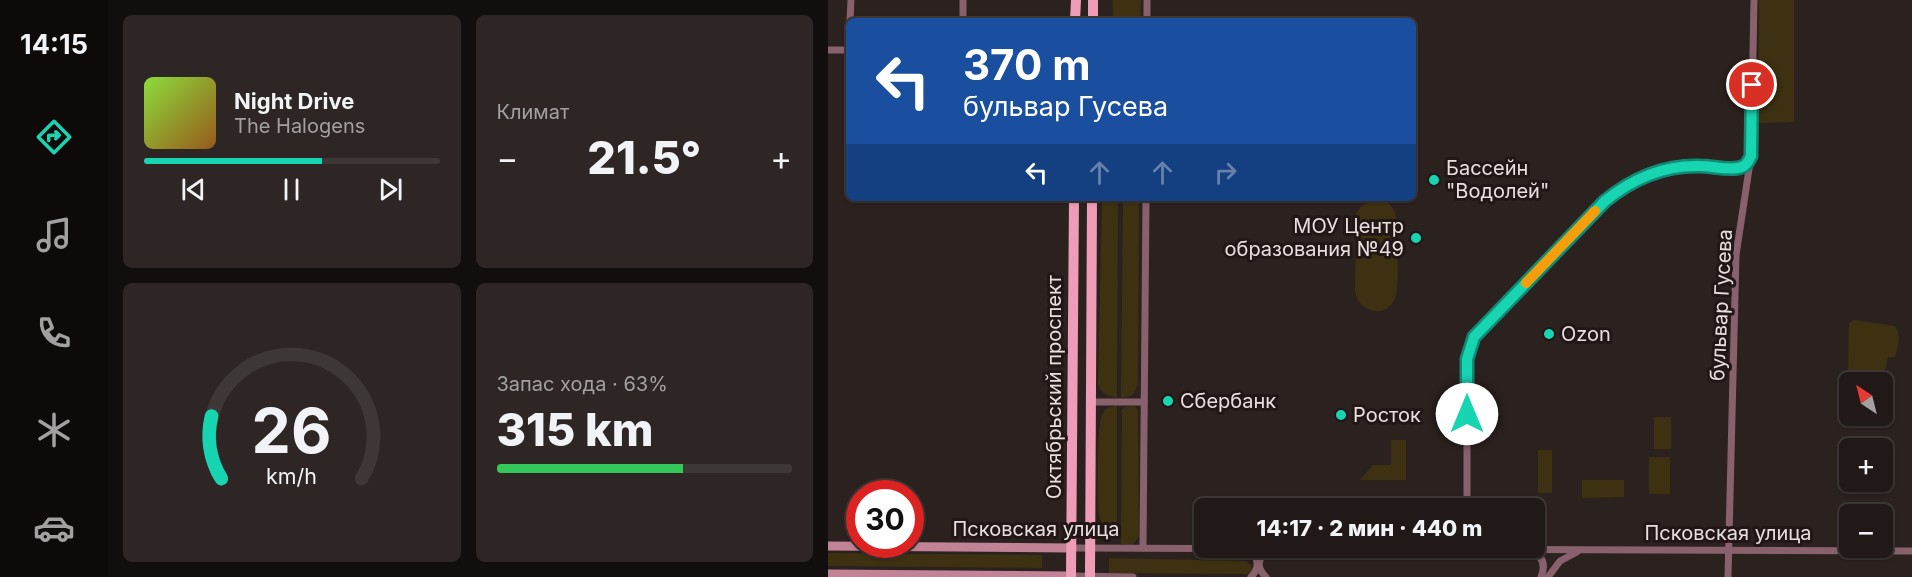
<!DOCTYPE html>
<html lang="ru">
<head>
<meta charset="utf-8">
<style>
  :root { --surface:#201917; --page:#2d2624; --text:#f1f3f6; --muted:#a2a0a1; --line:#3d3836; --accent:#18d5b2 }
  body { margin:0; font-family:Inter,sans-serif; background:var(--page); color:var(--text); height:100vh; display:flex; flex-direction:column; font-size:22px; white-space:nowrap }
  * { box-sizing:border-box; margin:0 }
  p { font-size:20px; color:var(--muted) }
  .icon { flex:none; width:33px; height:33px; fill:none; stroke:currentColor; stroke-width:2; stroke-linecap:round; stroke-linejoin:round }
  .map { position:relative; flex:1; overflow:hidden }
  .panel { display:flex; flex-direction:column; gap:15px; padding:15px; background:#120e0d; width:720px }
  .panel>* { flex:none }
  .guide { position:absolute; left:18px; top:18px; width:570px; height:183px; border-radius:9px; box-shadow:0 2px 4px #0004,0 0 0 2px var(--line); background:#1a4fa0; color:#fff; overflow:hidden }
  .needle { width:39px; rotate:325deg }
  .fabs { position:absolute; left:1011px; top:372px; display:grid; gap:12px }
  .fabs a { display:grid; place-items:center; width:54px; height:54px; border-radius:9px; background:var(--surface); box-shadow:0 2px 4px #0004,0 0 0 2px var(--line); font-size:30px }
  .speed { position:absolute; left:18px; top:480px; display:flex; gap:12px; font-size:30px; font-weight:700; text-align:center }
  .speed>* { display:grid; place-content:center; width:78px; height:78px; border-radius:50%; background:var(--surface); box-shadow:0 2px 4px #0004,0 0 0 2px var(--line); line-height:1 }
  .speed .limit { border:9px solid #d22; background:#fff; color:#111 }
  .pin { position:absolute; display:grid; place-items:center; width:51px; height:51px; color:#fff; margin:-26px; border:3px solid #fff; border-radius:50%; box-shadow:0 2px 6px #0007 }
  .me { position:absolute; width:66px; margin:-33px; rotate:0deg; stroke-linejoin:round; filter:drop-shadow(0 0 4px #0008) }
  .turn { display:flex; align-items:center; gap:21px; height:126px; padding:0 18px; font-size:27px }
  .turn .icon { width:78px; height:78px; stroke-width:2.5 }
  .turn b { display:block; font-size:42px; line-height:51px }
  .lanes { display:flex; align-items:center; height:57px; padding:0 18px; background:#0003; justify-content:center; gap:30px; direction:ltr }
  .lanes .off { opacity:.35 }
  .big { font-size:45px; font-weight:800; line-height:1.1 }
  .panel .card { flex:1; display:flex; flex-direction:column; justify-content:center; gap:9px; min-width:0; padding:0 21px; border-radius:9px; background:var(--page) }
  .panel .dial { align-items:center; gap:0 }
  .dial svg { height:156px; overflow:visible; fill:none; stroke:var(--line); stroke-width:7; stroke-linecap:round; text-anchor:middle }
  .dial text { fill:var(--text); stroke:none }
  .song { display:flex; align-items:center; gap:18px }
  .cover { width:72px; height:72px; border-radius:9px; background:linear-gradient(135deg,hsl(90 70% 55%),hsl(30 70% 35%)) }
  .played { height:6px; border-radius:3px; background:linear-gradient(90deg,var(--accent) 60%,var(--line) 60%) }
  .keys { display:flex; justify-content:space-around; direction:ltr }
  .heat { display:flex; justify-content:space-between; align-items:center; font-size:33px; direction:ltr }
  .charge { height:9px; border-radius:4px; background:linear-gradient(90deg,#34c759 63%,var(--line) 0) }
  .panel .tiles { flex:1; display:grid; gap:15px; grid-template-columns:repeat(2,1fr) }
  .trip { position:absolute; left:366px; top:498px; width:351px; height:60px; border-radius:9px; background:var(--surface); box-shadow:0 2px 4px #0004,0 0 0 2px var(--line); font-weight:800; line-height:60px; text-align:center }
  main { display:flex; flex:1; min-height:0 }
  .tab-bar { display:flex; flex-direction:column; width:108px; justify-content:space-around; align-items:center; background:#0d0a09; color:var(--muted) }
  .tab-bar .icon { width:42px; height:42px }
  .tab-bar .on { color:var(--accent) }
  .tab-bar b { font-size:27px; color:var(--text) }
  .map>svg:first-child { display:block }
  .green { fill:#3d3111 }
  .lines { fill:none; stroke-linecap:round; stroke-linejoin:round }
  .minor { stroke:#88616d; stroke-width:7 }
  .secondary { stroke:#c28397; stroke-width:9 }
  .primary { stroke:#ef9db7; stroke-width:10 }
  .route-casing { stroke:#108a74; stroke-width:15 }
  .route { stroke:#18d5b2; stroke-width:10 }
  .slow { stroke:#f59e0b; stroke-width:10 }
  .poi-dot { fill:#18d5b2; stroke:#221716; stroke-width:2 }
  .labels { text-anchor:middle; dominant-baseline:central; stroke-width:6; stroke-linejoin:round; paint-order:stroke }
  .poi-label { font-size:20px; fill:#e6dfdd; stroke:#221716; text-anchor:start }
  .street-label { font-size:20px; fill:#e6dfdd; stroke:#221716 }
</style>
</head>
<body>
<main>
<nav class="tab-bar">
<b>14:15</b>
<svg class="icon on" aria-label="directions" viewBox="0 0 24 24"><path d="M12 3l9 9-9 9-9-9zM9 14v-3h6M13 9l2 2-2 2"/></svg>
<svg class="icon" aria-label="music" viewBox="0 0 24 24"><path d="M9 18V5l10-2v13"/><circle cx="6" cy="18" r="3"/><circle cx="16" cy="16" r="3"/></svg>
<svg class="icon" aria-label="phone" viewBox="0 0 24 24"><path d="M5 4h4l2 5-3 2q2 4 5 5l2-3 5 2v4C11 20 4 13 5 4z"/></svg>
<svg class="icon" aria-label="climate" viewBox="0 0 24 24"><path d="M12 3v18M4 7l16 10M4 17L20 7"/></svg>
<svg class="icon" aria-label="car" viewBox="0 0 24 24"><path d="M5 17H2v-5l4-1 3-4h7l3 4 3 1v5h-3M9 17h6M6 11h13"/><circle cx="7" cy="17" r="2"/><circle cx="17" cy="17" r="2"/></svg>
</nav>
<section class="panel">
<div class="tiles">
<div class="card">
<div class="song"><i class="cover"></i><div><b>Night Drive</b><p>The Halogens</p></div></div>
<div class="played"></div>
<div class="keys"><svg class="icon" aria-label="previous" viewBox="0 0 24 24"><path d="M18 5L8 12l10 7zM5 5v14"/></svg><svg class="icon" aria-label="pause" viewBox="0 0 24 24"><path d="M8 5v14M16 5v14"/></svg><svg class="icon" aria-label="next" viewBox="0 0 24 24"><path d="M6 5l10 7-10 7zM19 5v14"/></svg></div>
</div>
<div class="card"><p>Климат</p>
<div class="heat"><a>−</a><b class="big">21.5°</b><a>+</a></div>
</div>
<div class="card dial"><svg viewBox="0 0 100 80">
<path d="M14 69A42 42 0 1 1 86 69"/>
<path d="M14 69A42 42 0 0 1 9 37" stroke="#18d5b2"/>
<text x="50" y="56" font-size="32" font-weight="700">26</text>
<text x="50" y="72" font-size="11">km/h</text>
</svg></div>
<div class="card"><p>Запас хода · 63%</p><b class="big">315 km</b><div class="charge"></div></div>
</div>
</section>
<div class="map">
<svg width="1084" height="577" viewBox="0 0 1084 577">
  <rect width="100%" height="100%" fill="#2b211f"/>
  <g class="green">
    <path d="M285,0H313L312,21H285Z"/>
    <path d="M931,0H966V122L930,123Z"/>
    <path d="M274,198H290L289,398C278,396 274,394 270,384Z"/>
    <path d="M295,198H311L310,383C308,393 303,398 293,398Z"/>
    <path d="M546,199C559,199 567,206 568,219C568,242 572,272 568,294C564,319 530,315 527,291L528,214L533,206Z"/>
    <path d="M1027,320L1067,326C1074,335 1070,347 1067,357H1060L1054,382H1022V416H1037L1026,422L1019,417L1021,323Z"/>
    <path d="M289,405V535L284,538C278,531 272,523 271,514C269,501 269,424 274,415C276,408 283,407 289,405Z"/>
    <path d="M307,406L310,410L311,537L304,545L293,544L294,410L297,407Z"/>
    <rect x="826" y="417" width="17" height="32"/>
    <path d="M563,440H578V480H532L545,465H563Z"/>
    <rect x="710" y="450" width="14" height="43"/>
    <rect x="821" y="457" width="21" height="37"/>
    <path d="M754,480H796V497L754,498Z"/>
    <path d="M0,553L214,555V568L0,566Z"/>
    <path d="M281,558L417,561L423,565L424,569L420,574L281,573Z"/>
  </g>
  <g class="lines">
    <g class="minor">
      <path d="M22,21L23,0"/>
      <path d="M135,21V0"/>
      <path d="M319,21V0"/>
      <path d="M0,50H21"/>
      <path d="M262,402H316"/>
      <path d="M639,508V359L642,347L648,335L764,213L794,189L819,175L837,170L873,165L910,168L917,165L922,159"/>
      <path d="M244,548L1084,551"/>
      <path d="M315,548L318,198"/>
      <path d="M420,550C431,556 432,568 423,577"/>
      <path d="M703,550C715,556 718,565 713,577"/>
      <path d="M243,576L305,577"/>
      <path d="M438,577C427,567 430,555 443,549"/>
      <path d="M720,577L732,561L749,552"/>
      <path d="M900,577L908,255L923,156L926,0"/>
    </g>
    <g class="secondary">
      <path d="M0,546L244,548"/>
      <path d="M0,574L243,576"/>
    </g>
    <g class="primary">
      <path d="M247,21L248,0"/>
      <path d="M265,21V0"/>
      <path d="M243,577L246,198"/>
      <path d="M262,577L264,198"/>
    </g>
  </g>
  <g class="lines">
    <defs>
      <path id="route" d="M639,414V359L646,337L777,201C804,179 837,165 872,166C884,166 897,170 910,168C917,167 920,163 923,156L924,85"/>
    </defs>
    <use href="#route" class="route-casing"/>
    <use href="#route" class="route"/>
    <path class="slow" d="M698,283L767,211"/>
  </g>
  <g class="poi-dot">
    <circle cx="606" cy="180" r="6"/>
    <circle cx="588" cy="238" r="6"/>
    <circle cx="721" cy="334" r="6"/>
    <circle cx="340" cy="401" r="6"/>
    <circle cx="513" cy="415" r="6"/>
  </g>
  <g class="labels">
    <g class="poi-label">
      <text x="618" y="168">Бассейн<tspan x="618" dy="23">"Водолей"</tspan></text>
      <text x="576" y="226" text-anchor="end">МОУ Центр<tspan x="576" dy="23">образования №49</tspan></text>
      <text x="733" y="334">Ozon</text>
      <text x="352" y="401">Сбербанк</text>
      <text x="525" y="415">Росток</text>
    </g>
    <g class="street-label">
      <text transform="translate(893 305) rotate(-87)">бульвар Гусева</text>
      <text transform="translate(226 387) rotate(-90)">Октябрьский проспект</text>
      <text x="208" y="529">Псковская улица</text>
      <text x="900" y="533">Псковская улица</text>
    </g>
  </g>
</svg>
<div class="fabs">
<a><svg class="needle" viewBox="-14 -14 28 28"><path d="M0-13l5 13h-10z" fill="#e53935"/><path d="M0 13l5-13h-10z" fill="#a2a0a1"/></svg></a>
<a>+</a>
<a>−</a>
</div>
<div class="speed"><div class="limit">30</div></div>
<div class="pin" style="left:924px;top:85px;background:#d93025"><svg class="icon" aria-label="arrive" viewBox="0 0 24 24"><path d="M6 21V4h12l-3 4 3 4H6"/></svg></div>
<svg class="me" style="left:639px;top:414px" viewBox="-20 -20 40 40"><circle r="19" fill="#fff"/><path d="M0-13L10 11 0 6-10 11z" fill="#18d5b2"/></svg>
<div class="trip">14:17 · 2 мин · 440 m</div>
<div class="guide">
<div class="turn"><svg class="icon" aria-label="left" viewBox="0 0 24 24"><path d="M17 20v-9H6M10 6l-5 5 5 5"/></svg><div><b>370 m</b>бульвар Гусева</div></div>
<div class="lanes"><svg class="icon" aria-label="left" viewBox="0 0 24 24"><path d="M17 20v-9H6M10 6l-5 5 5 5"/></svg><svg class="icon off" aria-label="ahead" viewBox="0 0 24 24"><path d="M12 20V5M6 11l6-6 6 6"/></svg><svg class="icon off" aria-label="ahead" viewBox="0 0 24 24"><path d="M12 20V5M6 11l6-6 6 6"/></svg><svg class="icon off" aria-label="right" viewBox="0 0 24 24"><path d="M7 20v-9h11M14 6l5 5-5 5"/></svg></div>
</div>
</div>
</main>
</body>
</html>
